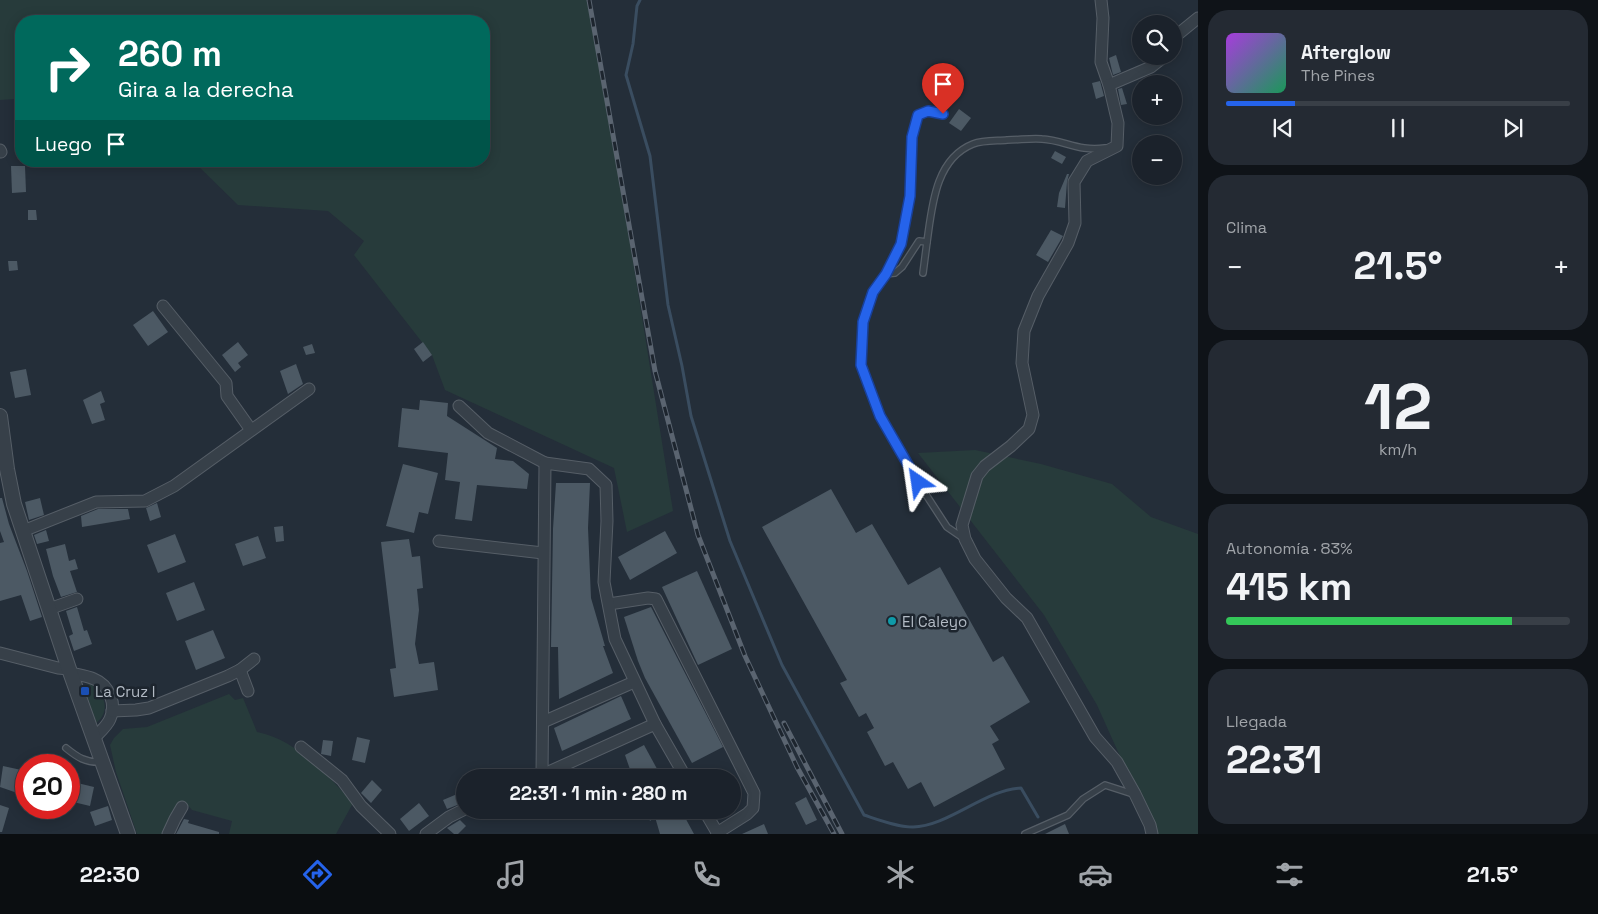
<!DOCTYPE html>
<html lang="es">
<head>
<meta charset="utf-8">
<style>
  :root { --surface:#1b222b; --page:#242a33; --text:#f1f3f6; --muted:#a0a4a9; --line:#393f47; --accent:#2563eb }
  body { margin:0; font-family:"Space Grotesk",sans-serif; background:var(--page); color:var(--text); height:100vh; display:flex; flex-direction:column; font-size:19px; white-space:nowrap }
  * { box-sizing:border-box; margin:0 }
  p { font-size:16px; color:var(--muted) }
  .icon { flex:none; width:28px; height:28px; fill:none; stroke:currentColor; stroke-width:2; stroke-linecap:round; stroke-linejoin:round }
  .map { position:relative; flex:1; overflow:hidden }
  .drawer { display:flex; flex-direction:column; gap:10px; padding:10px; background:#0f1318; width:400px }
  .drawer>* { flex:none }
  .hud { position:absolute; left:15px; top:15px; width:475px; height:152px; border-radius:20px; box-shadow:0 2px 12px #0003,0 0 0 1px var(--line); background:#00695c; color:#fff; overflow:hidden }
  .controls { position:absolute; left:1132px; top:15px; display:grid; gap:10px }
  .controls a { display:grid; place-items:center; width:50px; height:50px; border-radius:50%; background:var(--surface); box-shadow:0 2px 12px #0003,0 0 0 1px var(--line); font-size:25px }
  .speed { position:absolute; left:15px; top:754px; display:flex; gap:10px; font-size:25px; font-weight:700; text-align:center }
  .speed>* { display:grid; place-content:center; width:65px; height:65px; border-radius:50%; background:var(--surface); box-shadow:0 2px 12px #0003,0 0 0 1px var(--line); line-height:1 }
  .speed .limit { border:8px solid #d22; background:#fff; color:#111 }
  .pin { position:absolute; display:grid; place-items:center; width:42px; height:42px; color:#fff; margin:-51px -21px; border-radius:50% 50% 50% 0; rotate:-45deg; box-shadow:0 0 5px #0007 }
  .pin .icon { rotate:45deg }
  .me { position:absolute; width:55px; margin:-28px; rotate:328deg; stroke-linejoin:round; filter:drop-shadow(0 0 4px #0008) }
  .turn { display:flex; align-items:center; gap:18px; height:105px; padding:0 20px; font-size:22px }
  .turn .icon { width:65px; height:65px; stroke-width:2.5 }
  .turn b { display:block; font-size:35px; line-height:42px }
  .then { display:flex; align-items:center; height:48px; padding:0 20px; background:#0003; gap:10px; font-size:19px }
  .big { font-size:38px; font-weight:800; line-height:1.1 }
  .drawer .widget { flex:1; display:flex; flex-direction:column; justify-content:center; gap:8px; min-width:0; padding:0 18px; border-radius:20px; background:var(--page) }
  .drawer .dial { align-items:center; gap:0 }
  .dial b { font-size:65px; line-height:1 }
  .song { display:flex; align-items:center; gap:15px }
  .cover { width:60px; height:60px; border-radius:8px; background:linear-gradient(135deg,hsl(280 70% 55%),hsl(150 70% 35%)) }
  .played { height:5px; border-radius:2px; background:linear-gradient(90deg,var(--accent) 20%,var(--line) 20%) }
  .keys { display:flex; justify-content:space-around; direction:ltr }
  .heat { display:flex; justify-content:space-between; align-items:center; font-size:28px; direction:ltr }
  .charge { height:8px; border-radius:4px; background:linear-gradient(90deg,#34c759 83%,var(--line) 0) }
  .trip { position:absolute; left:456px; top:769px; width:285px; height:50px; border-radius:25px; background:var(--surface); box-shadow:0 2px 12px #0003,0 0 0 1px var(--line); font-weight:800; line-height:50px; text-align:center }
  .tab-bar { display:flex; height:80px; justify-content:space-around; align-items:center; background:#0b0e11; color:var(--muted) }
  .tab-bar .icon { width:35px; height:35px }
  .tab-bar .active { color:var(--accent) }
  .tab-bar b { font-size:22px; color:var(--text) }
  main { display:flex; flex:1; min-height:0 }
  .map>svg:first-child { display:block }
  .green { fill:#273b3b }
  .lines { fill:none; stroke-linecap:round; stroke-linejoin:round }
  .stream { stroke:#3a4d60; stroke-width:3 }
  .building { fill:#4c5964 }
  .service-casing { stroke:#565e67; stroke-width:8 }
  .minor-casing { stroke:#565e67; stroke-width:13 }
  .tertiary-casing { stroke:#565e67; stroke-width:16 }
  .service { stroke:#374049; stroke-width:5.5 }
  .minor { stroke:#374049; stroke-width:11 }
  .tertiary { stroke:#374049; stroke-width:14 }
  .rail-casing { stroke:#5a6470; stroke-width:5 }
  .rail { stroke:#1d252e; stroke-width:3; stroke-dasharray:9; stroke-linecap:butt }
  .route-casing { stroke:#184099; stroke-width:12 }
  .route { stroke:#2563eb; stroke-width:9 }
  .culture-dot { fill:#0f9aa8; stroke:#1d252e; stroke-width:2 }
  .transit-dot { fill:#1a4fb4; stroke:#1d252e; stroke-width:2 }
  .labels { text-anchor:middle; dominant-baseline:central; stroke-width:5; stroke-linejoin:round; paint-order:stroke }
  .poi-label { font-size:15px; fill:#b3bbc5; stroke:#1d252e; text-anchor:start }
</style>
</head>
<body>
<main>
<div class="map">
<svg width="1198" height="834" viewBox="0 0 1198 834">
  <rect width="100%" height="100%" fill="#242e39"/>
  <g class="green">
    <path d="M0,0H589L605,86L673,511L627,532L614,468L445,390L432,355L354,255L364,241L328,211L238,205L193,161H484V21H21V97L15,99L0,100Z"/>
    <path d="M975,450L1041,464L1112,484L1151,517L1198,534V834H1155L1097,705L1044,615L918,453Z"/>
    <path d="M90,684C105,692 111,712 96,723L84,686Z"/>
    <path d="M229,694L235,700L243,698L257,732C297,740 326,774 353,803L336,834H229L232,821L192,810L184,801L176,811L165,834H137L116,772L110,745L114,738L123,729L147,727Z"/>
  </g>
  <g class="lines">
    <path class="stream" d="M640,0L637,6L633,44L626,75L650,156L668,305L682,366L691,416L730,541L782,665L864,815C879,820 897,827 913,827C947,827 986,789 1021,788L1038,817"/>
  </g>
  <g class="building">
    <path d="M1116,55L1121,72L1113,75L1109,58Z"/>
    <path d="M1100,81L1104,96L1096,99L1092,83Z"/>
    <path d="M1122,88L1127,104L1121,105L1118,89Z"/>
    <path d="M959,109L971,118L961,131L949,123Z"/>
    <path d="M1055,151L1066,157L1062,164L1051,158Z"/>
    <path d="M11,166H25L26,192L12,193Z"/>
    <path d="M1067,174H1069L1067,182L1065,208L1057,207L1059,193Z"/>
    <path d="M28,210H36L37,220H28Z"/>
    <path d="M1051,230L1063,236L1048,262L1036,255Z"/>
    <path d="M8,261H17L18,270L9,271Z"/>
    <path d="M153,311L168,332L148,346L133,325Z"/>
    <path d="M238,342L248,355L238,363L241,367L235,372L222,355Z"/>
    <path d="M423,342L432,355L423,362L414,349Z"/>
    <path d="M312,344L315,353L306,355L303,347Z"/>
    <path d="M296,364L303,384L288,394L280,371Z"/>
    <path d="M26,369L31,395L15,398L10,372Z"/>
    <path d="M101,391L105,402L100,404L105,420L92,424L83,400Z"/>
    <path d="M420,400L448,403L447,416L497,448L495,459L513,461L529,474L527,489L477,485L472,521L455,519L460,482L445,480L448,453L398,447L402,408L419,410Z"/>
    <path d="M403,464L438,473L428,514L419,512L414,533L386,526Z"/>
    <path d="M556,483H590L588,528L591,598L605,646H603L613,673L559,699L558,647H551L553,529Z"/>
    <path d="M831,489L856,533L872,524L908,585L940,567L993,662L1003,656L1030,702L990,726L999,740L992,744L1005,769L934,807L921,782L908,789L893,762L885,766L867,732L874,728L866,713L859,717L840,683L847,680L762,527Z"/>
    <path d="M0,498H2L9,524L27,571L42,617L30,621L21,595L0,601V543L4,542L0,531Z"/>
    <path d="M40,498L44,515L29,520L25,502Z"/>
    <path d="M157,503L161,517L150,521L146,508Z"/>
    <path d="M98,509H128L130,519L82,527L81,516Z"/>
    <path d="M283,526L284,541L276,542L274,527Z"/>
    <path d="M46,530L49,541L37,544L34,535Z"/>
    <path d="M665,531L677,553L630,580L618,557Z"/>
    <path d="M175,534L186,562L158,573L147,545Z"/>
    <path d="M258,536L266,558L243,566L235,544Z"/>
    <path d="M409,539L412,557L420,556L423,588L417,589L419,610L415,644L419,664L434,662L438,690L394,697L390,669L396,668L381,542Z"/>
    <path d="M65,544L69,561L75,559L78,569L70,571L77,592L61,597L53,576L46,549Z"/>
    <path d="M697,571L732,649L698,665L662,587Z"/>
    <path d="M194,582L205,610L177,621L166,593Z"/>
    <path d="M77,607L84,631L87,630L92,644L74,651L69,636L73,634L66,611Z"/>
    <path d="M651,607L723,747L692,763L645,678L638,661L624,617Z"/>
    <path d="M213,630L225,658L196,670L185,641Z"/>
    <path d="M621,696L631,719L562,751L554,728Z"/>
    <path d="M357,737L370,740L365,763L352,760Z"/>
    <path d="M323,740L333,741L331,756L321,754Z"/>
    <path d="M644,745L662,778H633L625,755Z"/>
    <path d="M3,766L26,771V796L0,787Z"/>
    <path d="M372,780L382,790L371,803L361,793Z"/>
    <path d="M69,781L94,787L90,806L69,801Z"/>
    <path d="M462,792L465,802L447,809L443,800Z"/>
    <path d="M806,797L817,820L806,825L795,803Z"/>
    <path d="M419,803L429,816L409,831L400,819Z"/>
    <path d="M0,805L9,808L2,832H0Z"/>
    <path d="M108,806L112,820L95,826L90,812Z"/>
    <path d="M646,810H681L694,834H660L655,817L650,821Z"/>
    <path d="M184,819L189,820L188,823L219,832V834H176Z"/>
    <path d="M460,820L466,826L458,834H454L447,828Z"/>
    <path d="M764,824L768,834H742Z"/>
    <path d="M1065,824L1069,834H1045Z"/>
  </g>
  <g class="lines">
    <defs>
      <g id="service">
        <path d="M943,114L928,111L918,115L912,137L910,196L901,244L885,274L873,292L863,322L861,365L880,416L908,467L947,527L963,538"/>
        <path d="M923,273L927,242"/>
        <path d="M885,274L895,273L902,267L919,241L927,242C932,207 935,159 973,144C983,140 997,141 1007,140C1019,140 1031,138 1042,139C1064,140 1079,152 1105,148"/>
        <path d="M66,748C77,757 86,763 101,762"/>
        <path d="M1025,834L1068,815L1083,799L1105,785L1133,794"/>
      </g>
      <g id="minor">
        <path d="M1101,0L1103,18L1101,62L1109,85L1118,123L1117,146L1087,161L1074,182L1075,223L1068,243L1038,296L1024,331L1022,363L1033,415L1029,429L1011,446L985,466L977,476L962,525L965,539L975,559L1006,598L1027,618L1095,737L1117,762L1135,794L1150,825L1152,834"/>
        <path d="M1174,41L1177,35L1198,18"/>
        <path d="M1109,85L1151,67L1165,56"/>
        <path d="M0,150L1,152"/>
        <path d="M163,306L226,383L227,396L251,430"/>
        <path d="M459,406L488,433L545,463"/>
        <path d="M23,531L96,502L145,501L174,486L309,389"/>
        <path d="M439,541L543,553"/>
        <path d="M609,604L648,598L656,599L754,793L753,808L747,814L717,833"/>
        <path d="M49,609L77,599"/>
        <path d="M0,653L58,668L69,669"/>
        <path d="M240,670L248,691"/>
        <path d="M71,673C79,675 87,676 94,679C109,685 117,704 110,719C107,726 100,732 95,737"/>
        <path d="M112,711L136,710L149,708L228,676L240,670L254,659"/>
        <path d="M543,722L634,682"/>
        <path d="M301,747L342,780L361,806L390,834"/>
        <path d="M542,775L655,724"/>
        <path d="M536,778L542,775L545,463L589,469L606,485L607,521L604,582L615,639L655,724L686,778"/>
        <path d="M704,810L718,834"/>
        <path d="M168,834L175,819L182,807"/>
        <path d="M426,834L449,817L465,809"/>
      </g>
      <path id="tertiary" d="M0,416L7,469L14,504L69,669L128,834"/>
    </defs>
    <use href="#service" class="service-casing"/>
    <use href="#minor" class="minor-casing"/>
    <use href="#tertiary" class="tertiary-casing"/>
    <use href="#service" class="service"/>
    <use href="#minor" class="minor"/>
    <use href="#tertiary" class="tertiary"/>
    <defs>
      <g id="rail">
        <path d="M589,0L655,371L698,535L745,656L797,767L834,834"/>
        <path d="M784,723L842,834"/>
      </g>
    </defs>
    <use href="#rail" class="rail-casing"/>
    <use href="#rail" class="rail"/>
  </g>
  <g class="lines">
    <defs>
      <path id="route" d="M918,482L880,416L861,365L863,322L873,292L886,274L901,244L910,196L912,137L918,115L928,111L943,114"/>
    </defs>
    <use href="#route" class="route-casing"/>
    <use href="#route" class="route"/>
  </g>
  <circle class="culture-dot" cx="892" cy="621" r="5"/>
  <rect class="transit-dot" x="80" y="686" width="10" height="10" rx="2.5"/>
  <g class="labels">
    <g class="poi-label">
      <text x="902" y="621">El Caleyo</text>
      <text x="95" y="691">La Cruz I</text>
    </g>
  </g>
</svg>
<div class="controls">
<a><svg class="icon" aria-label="search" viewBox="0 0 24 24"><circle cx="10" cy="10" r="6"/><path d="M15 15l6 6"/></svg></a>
<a>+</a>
<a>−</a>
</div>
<div class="speed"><div class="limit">20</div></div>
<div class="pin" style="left:943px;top:114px;background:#d93025"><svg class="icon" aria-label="arrive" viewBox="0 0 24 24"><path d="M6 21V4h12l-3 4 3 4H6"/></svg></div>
<svg class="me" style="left:918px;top:482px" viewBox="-20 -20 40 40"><path d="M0-17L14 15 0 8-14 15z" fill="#2563eb" stroke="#fff" stroke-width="4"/></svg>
<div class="trip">22:31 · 1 min · 280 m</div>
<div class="hud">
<div class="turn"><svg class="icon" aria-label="right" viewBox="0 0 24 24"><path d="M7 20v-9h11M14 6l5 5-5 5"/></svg><div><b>260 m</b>Gira a la derecha</div></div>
<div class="then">Luego<svg class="icon" aria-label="arrive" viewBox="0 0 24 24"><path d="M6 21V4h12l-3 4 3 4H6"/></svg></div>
</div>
</div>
<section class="drawer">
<div class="widget">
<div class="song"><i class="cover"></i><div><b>Afterglow</b><p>The Pines</p></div></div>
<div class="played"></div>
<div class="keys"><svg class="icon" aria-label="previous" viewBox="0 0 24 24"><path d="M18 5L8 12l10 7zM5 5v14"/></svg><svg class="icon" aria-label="pause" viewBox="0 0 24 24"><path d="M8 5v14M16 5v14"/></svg><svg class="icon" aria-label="next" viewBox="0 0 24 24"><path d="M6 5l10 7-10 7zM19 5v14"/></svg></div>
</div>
<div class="widget"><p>Clima</p>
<div class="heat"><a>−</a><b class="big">21.5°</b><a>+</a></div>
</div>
<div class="widget dial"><b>12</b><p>km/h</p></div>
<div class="widget"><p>Autonomía · 83%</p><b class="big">415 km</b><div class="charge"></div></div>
<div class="widget"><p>Llegada</p><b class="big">22:31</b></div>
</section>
</main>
<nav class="tab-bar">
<b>22:30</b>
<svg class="icon active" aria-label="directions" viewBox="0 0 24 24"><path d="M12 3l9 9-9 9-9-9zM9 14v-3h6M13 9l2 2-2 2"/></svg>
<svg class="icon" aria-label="music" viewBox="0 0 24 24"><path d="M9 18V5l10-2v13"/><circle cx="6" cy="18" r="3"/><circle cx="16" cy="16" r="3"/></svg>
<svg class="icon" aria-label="phone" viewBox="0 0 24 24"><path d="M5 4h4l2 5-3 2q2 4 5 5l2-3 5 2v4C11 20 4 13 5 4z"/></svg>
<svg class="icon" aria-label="climate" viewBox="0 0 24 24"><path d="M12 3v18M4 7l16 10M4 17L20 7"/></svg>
<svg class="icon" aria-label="car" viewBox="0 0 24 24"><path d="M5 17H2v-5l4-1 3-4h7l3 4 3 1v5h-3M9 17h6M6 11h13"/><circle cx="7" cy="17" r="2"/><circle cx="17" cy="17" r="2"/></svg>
<svg class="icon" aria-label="filters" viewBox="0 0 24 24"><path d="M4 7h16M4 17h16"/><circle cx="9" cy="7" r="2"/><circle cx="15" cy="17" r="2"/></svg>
<b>21.5°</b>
</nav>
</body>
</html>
